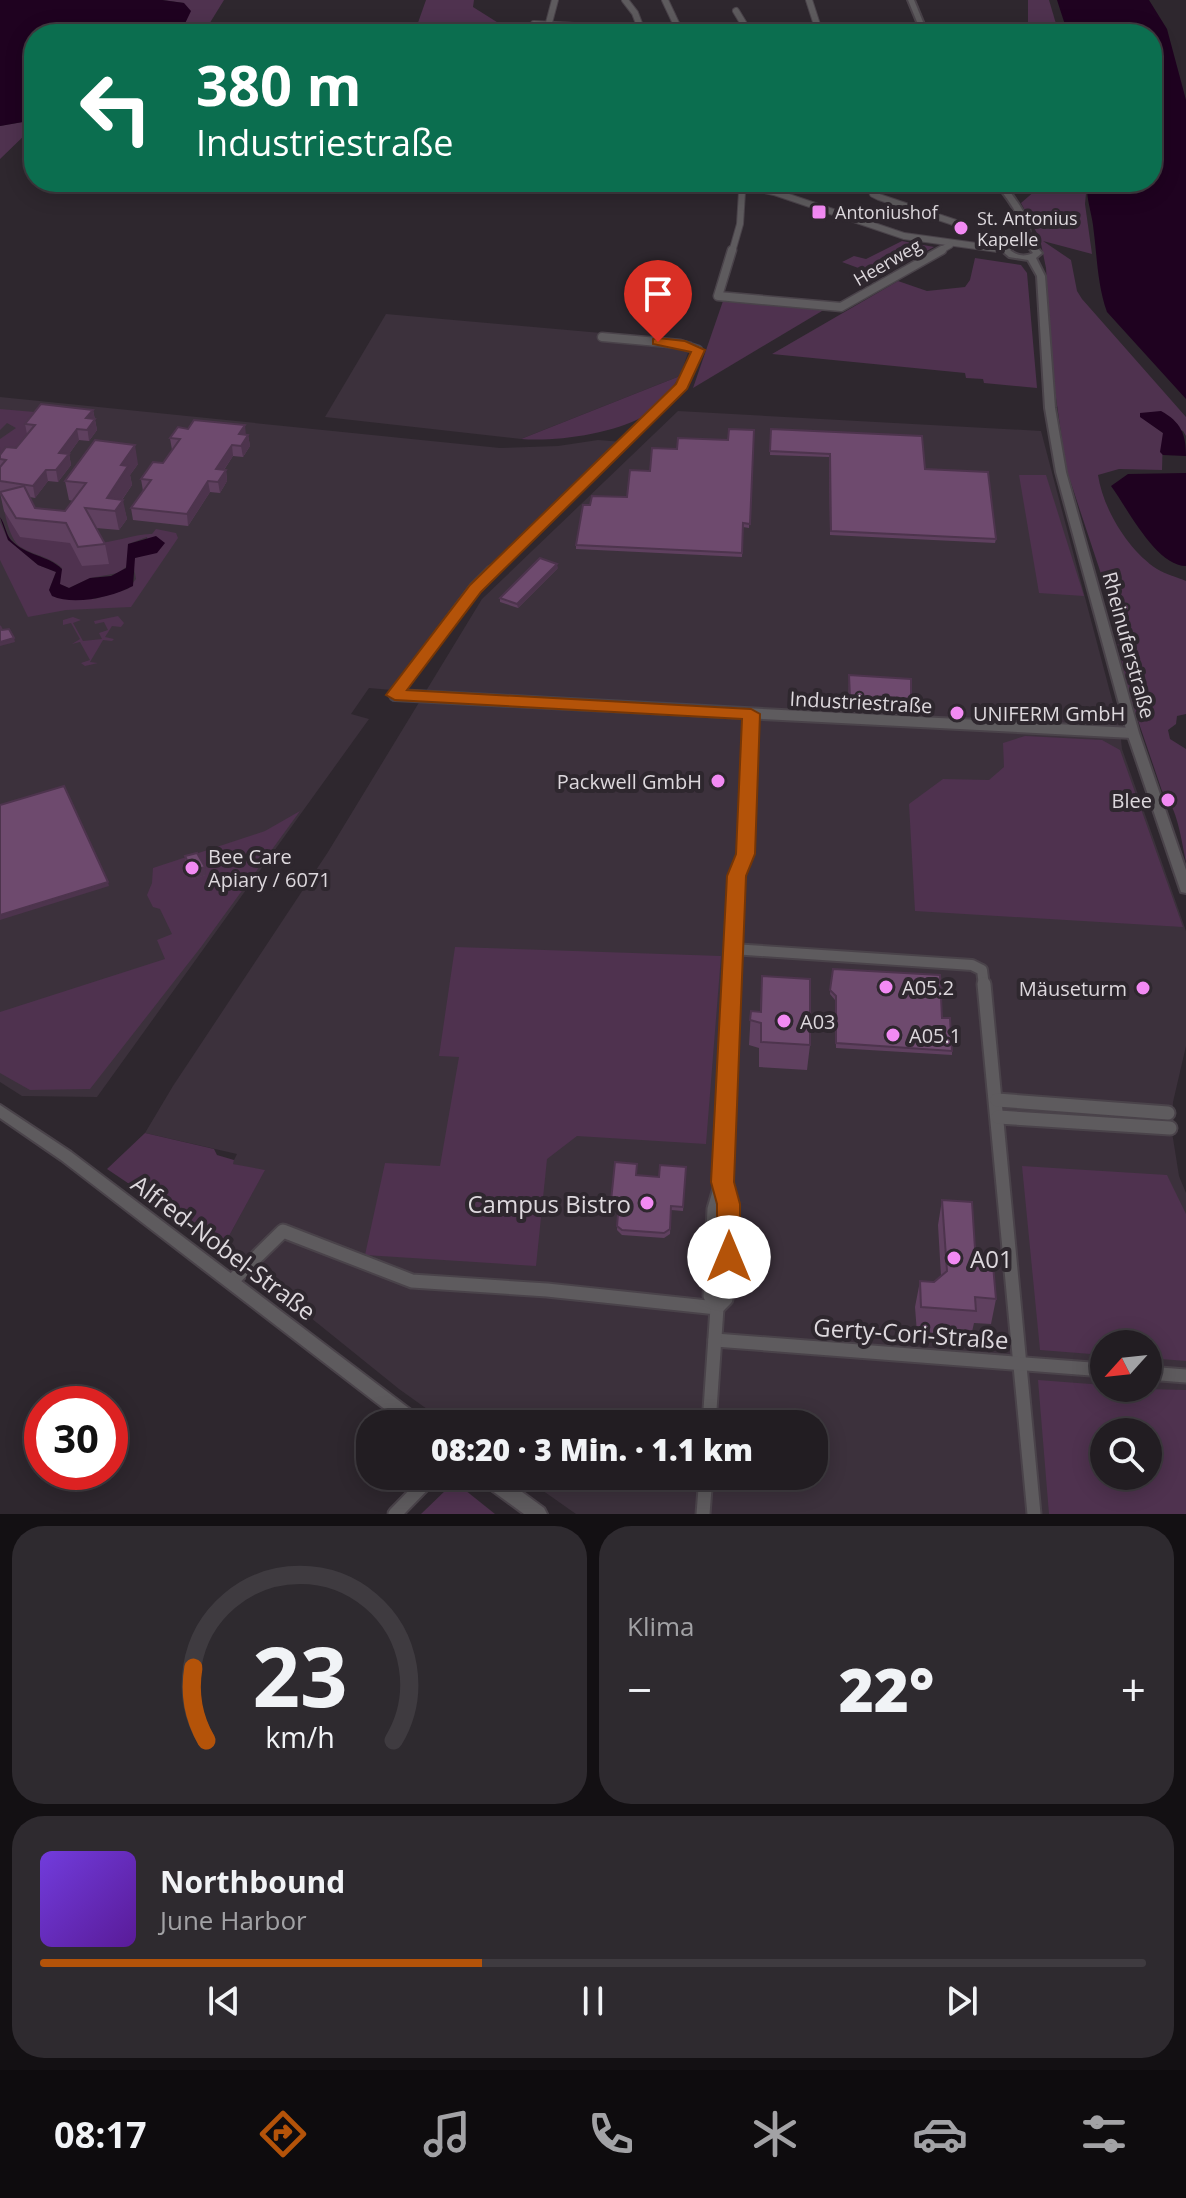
<!DOCTYPE html>
<html lang="de">
<head>
<meta charset="utf-8">
<style>
  :root { --surface:#221d22; --page:#2e2a2f; --text:#f1f3f6; --muted:#a2a2a5; --line:#3f3b40; --accent:#b45309 }
  body { margin:0; font-family:"Open Sans",sans-serif; background:var(--page); color:var(--text); height:100vh; display:flex; flex-direction:column; font-size:30px; white-space:nowrap }
  * { box-sizing:border-box; margin:0 }
  p { font-size:26px; color:var(--muted) }
  .icon { flex:none; width:44px; height:44px; fill:none; stroke:currentColor; stroke-width:2; stroke-linecap:round; stroke-linejoin:round }
  .map { position:relative; height:1514px; overflow:hidden }
  .sheet { display:flex; flex-direction:column; gap:12px; padding:12px; background:#131013; flex:1 }
  .sheet>* { flex:none }
  .guide { position:absolute; left:24px; top:24px; width:1138px; height:168px; border-radius:32px; box-shadow:0 4px 20px #0003,0 0 0 2px var(--line); background:#0b6e4f; color:#fff; overflow:hidden }
  .needle { width:52px; rotate:243deg }
  .buttons { position:absolute; left:1090px; top:1330px; display:grid; gap:16px }
  .buttons a { display:grid; place-items:center; width:72px; height:72px; border-radius:50%; background:var(--surface); box-shadow:0 4px 20px #0003,0 0 0 2px var(--line); font-size:40px }
  .speed { position:absolute; left:24px; top:1386px; display:flex; gap:16px; font-size:40px; font-weight:700; text-align:center }
  .speed>* { display:grid; place-content:center; width:104px; height:104px; border-radius:50%; background:var(--surface); box-shadow:0 4px 20px #0003,0 0 0 2px var(--line); line-height:1 }
  .speed .limit { border:12px solid #d22; background:#fff; color:#111 }
  .pin { position:absolute; display:grid; place-items:center; width:68px; height:68px; color:#fff; margin:-82px -34px; border-radius:50% 50% 50% 0; rotate:-45deg; box-shadow:0 0 8px #0007 }
  .pin .icon { rotate:45deg }
  .me { position:absolute; width:88px; margin:-44px; rotate:0deg; stroke-linejoin:round; filter:drop-shadow(0 0 6px #0008) }
  .turn { display:flex; align-items:center; gap:28px; height:168px; padding:0 40px; font-size:36px }
  .turn .icon { width:104px; height:104px; stroke-width:2.5 }
  .turn b { display:block; font-size:56px; line-height:68px }
  .big { font-size:60px; font-weight:800; line-height:1.1 }
  .sheet .widget { flex:1; display:flex; flex-direction:column; justify-content:center; gap:12px; min-width:0; padding:0 28px; border-radius:32px; background:var(--page) }
  .sheet .dial { align-items:center; gap:0 }
  .dial svg { height:208px; overflow:visible; fill:none; stroke:var(--line); stroke-width:7; stroke-linecap:round; text-anchor:middle }
  .dial text { fill:var(--text); stroke:none }
  .song { display:flex; align-items:center; gap:24px }
  .cover { width:96px; height:96px; border-radius:12px; background:linear-gradient(135deg,hsl(260 70% 55%),hsl(270 70% 35%)) }
  .played { height:8px; border-radius:4px; background:linear-gradient(90deg,var(--accent) 40%,var(--line) 40%) }
  .keys { display:flex; justify-content:space-around; direction:ltr }
  .heat { display:flex; justify-content:space-between; align-items:center; font-size:44px; direction:ltr }
  .sheet .tiles { flex:1; display:grid; gap:12px; grid-template-columns:1fr 1fr }
  .widget:last-child { grid-column:span 2 }
  .trip { position:absolute; left:356px; top:1410px; width:472px; height:80px; border-radius:32px; background:var(--surface); box-shadow:0 4px 20px #0003,0 0 0 2px var(--line); font-weight:800; line-height:80px; text-align:center }
  .menu { display:flex; height:128px; justify-content:space-around; align-items:center; background:#0e0c0e; color:var(--muted) }
  .menu .icon { width:56px; height:56px }
  .menu .current { color:var(--accent) }
  .menu b { font-size:36px; color:var(--text) }
  .map>svg:first-child { display:block }
  .built { fill:#3c313c; fill-rule:evenodd }
  .green { fill:#4f324f; fill-rule:evenodd }
  .water { fill:#1f0220 }
  .lines { fill:none; stroke-linecap:round; stroke-linejoin:round }
  .minor-far3-casing { stroke:#4a434a; stroke-width:8 }
  .minor-far2-casing { stroke:#4a434a; stroke-width:11 }
  .minor-far1-casing { stroke:#4a434a; stroke-width:14 }
  .minor-casing { stroke:#4a434a; stroke-width:17 }
  .tertiary-casing { stroke:#4a434a; stroke-width:4 }
  .minor-far3 { stroke:#5e5b5e; stroke-width:6 }
  .minor-far2 { stroke:#5e5b5e; stroke-width:8 }
  .minor-far1 { stroke:#5e5b5e; stroke-width:10 }
  .minor { stroke:#5e5b5e; stroke-width:13 }
  .tertiary { fill:#5e5b5e; fill-rule:evenodd }
  .wall { fill:#5f405f }
  .shaded-wall { fill:#4d344d }
  .building { fill:#6e4a6e; stroke:#4d344d; stroke-width:2 }
  .route { fill:#b45309; stroke:#753606; stroke-width:2 }
  .poi-dot { fill:#f28af3; stroke:#2e272e; stroke-width:3 }
  .labels { text-anchor:middle; dominant-baseline:central; stroke-width:8; stroke-linejoin:round; paint-order:stroke }
  .far-poi-label { font-size:18px; fill:#ddd8dd; stroke:#2e272e; text-anchor:start }
  .far-street-label { font-size:18px; fill:#ddd8dd; stroke:#2e272e }
  .street-label { font-size:20px; fill:#ddd8dd; stroke:#2e272e }
  .poi-label { font-size:20px; fill:#ddd8dd; stroke:#2e272e; text-anchor:start }
  .near-poi-label { font-size:24px; fill:#ddd8dd; stroke:#2e272e; text-anchor:end }
  .near-street-label { font-size:24px; fill:#ddd8dd; stroke:#2e272e }
</style>
</head>
<body>
<div class="map">
<svg width="1186" height="1514" viewBox="0 0 1186 1514">
  <rect width="100%" height="100%" fill="#2e272e"/>
  <g class="built">
    <path d="M386,314L692,341L680,376L521,439L325,417Z"/>
    <path d="M0,397L500,448L558,446L598,440L623,442L471,586L392,690L369,688L351,714L369,719L97,1097L22,1096L0,1082Z"/>
    <path d="M678,411L1041,431L1120,730L1122,749L1186,931V1046L1173,1102L1172,1132L1179,1176L1186,1193V1514H576L522,1476H814V1424H448L399,1389L223,1247L264,1171L232,1164L237,1154L145,1133L173,1086L328,852L482,599ZM1104,1344H1148V1388H1104ZM1104,1432H1148V1476H1104Z"/>
  </g>
  <g class="green">
    <path d="M162,0H224L203,34H180L184,3Z"/>
    <path d="M426,0H474L473,7L500,24L498,34H414Z"/>
    <path d="M1028,0H1049L1059,34H1028Z"/>
    <path d="M34,120V130L29,131L0,159V126Z"/>
    <path d="M1036,182H1087L1085,204L1092,254L1043,241L1071,260L1077,291L1082,299L1186,417V436L1183,431L1141,417L1163,433L1162,470L1119,469L1098,475C1103,509 1128,550 1157,569C1165,574 1177,577 1186,581V714L1177,716L1176,724L1168,730L1170,739L1186,749V862C1181,839 1178,809 1162,791L1128,691L1104,583L1066,468L1053,377L1046,268L1040,239L1021,203L1036,190Z"/>
    <path d="M902,241L934,247L880,276L842,262L854,256L866,259Z"/>
    <path d="M975,258L1021,265L1027,273L1037,388L984,383L983,379L966,378L965,373L772,354L898,281L927,291L965,287L970,280Z"/>
    <path d="M727,299L827,308L693,388L723,301Z"/>
    <path d="M680,376C671,390 657,409 642,417C612,434 554,442 521,439Z"/>
    <path d="M0,409L58,414L18,513C35,520 73,541 90,543C109,545 135,533 152,534L156,529L176,533L178,538L131,607L66,610L28,617L0,560V522L8,540L38,565L56,572L50,587L95,599L128,589L136,579L133,563L135,558L148,553L147,537L128,544L129,561L126,567L118,573L90,578L69,588L59,584L62,568C50,556 34,556 19,546C0,528 0,469 0,439L16,428L7,423L0,430Z"/>
    <path d="M1019,475H1046L1084,596L1039,593Z"/>
    <path d="M118,616L124,623L121,627L112,626L105,637L114,639L112,641L103,640L90,662L98,663L85,666L81,663L90,660L80,642L72,644L80,639L71,623L63,625V620L73,617L81,620L73,623L83,641L102,639L99,633L108,630L104,622L95,624L94,621Z"/>
    <path d="M1025,736L1102,740L1120,750L1183,927L915,911L909,804L943,779L989,780L1004,767L1003,743Z"/>
    <path d="M300,811L201,947L90,1089L30,1090L0,1073V1012L165,959L157,940L172,934L160,909L153,907L147,895L152,883L153,868L265,831Z"/>
    <path d="M455,947L721,956L706,1144L577,1136L547,1159L536,1266L365,1255L385,1163L440,1166L459,1057L439,1056Z"/>
    <path d="M145,1133L214,1149L217,1155L234,1160L233,1164L265,1170L223,1247L107,1169Z"/>
    <path d="M1022,1166L1167,1175L1186,1214V1361L1148,1358V1344H1104V1355L1040,1350Z"/>
    <path d="M1038,1380L1104,1385V1388L1186,1390V1514H1049ZM1104,1432H1148V1476H1104Z"/>
    <path d="M460,1486L495,1514H421L448,1488Z"/>
  </g>
  <g class="water">
    <path d="M0,0H162L184,3L191,11L180,34H34V120L0,126Z"/>
    <path d="M1057,0H1149L1167,29L1186,100V399L1107,312C1097,284 1097,254 1093,225C1091,210 1086,198 1087,182H1152V34H1068Z"/>
    <path d="M1161,411C1181,422 1186,434 1186,456L1163,455L1160,452L1163,433L1140,417V413Z"/>
    <path d="M1186,473V566C1156,566 1128,509 1111,486L1128,474Z"/>
    <path d="M0,517C5,524 6,535 11,540C26,556 48,555 62,569L60,584L69,588L90,578L111,576L126,568L128,544L156,536L165,543L157,553L135,558L133,586C112,597 74,606 52,596L49,590L56,572L38,565L8,540Z"/>
  </g>
  <g class="lines">
    <defs>
      <g id="minor-far3">
        <path d="M625,0L635,13L643,34"/>
        <path d="M665,0L681,34"/>
        <path d="M809,0L820,34"/>
        <path d="M736,11L750,34"/>
        <path d="M534,24L575,26"/>
        <path d="M546,34L555,0"/>
        <path d="M743,182L746,186L774,192L904,236L1005,250"/>
        <path d="M868,182L873,194L879,197L956,223"/>
        <path d="M732,252L740,224L742,192L746,186"/>
        <path d="M938,252L950,245"/>
      </g>
      <g id="minor-far2">
        <path d="M732,250L718,296L841,307L942,250"/>
        <path d="M490,573L682,386L698,350L680,344L602,337"/>
      </g>
      <g id="minor-far1">
        <path d="M395,695L1133,733"/>
        <path d="M395,695L475,588L492,571"/>
        <path d="M732,949L972,965L982,970L984,986"/>
        <path d="M731,986L736,876L745,854L751,714"/>
      </g>
      <g id="minor">
        <path d="M984,984L1034,1514"/>
        <path d="M997,1100L1168,1113"/>
        <path d="M998,1117L1170,1128"/>
        <path d="M231,1282L283,1231L412,1281L547,1290L717,1308"/>
        <path d="M717,1308L726,1299C728,1260 732,1222 723,1183"/>
        <path d="M715,1340L1104,1370"/>
        <path d="M1148,1373L1186,1376"/>
        <path d="M709,1424L717,1308L710,1296L714,1209L722,1182L731,984"/>
        <path d="M395,1514L432,1476"/>
        <path d="M703,1514L706,1476"/>
      </g>
      <g id="tertiary">
        <path d="M908,0H914L928,34H922Z"/>
        <path d="M995,182H1003C1016,201 1034,219 1029,243L1034,244L1042,253L1036,258L1045,276L1055,408L1066,472L1139,733L1186,870V893L1181,892L1180,889L1127,733L1056,472L1045,408L1037,276L1028,260L1009,257L1001,250L1010,242H1021C1026,219 1007,200 995,182ZM1015,247L1029,248L1033,253C1025,257 1017,256 1010,250Z"/>
        <path d="M0,1105L71,1152L423,1419L425,1424H404L61,1160L0,1118Z"/>
        <path d="M477,1476H500L544,1508L547,1514H524L480,1482Z"/>
      </g>
    </defs>
    <use href="#minor-far3" class="minor-far3-casing"/>
    <use href="#minor-far2" class="minor-far2-casing"/>
    <use href="#minor-far1" class="minor-far1-casing"/>
    <use href="#minor" class="minor-casing"/>
    <use href="#tertiary" class="tertiary-casing"/>
    <use href="#minor-far3" class="minor-far3"/>
    <use href="#minor-far2" class="minor-far2"/>
    <use href="#minor-far1" class="minor-far1"/>
    <use href="#minor" class="minor"/>
    <use href="#tertiary" class="tertiary"/>
  </g>
  <g class="wall">
    <path d="M93,410L97,430L89,441L79,440L69,454L71,465L58,482L48,481L35,498L30,497L35,508L65,511L73,501L69,500L65,481L138,464L130,475L132,485L122,500L127,519L119,530L96,528L105,544L109,564L82,566L70,543L20,537L4,511L0,493V455L16,448L27,434L25,424Z"/>
    <path d="M771,429L925,469L996,539L995,543L830,535L829,457L770,455Z"/>
    <path d="M754,430L749,528L743,527L742,557L576,549V545L590,505L627,497L650,471L677,449L728,440Z"/>
    <path d="M248,435L250,446L243,457L233,456L224,470H226L227,481L220,493L210,492L188,526L133,520L131,508L143,491L141,479L163,463L172,450L170,438Z"/>
    <path d="M558,568L518,608L500,602V598Z"/>
    <path d="M849,675L911,701L910,714L848,710Z"/>
    <path d="M185,856L206,875L193,879L186,865Z"/>
    <path d="M833,969L942,1018L952,1051V1055L836,1048L835,1000L830,994Z"/>
    <path d="M762,976L810,1045L807,1070L759,1067V1048L749,1045L751,1011L760,1012Z"/>
    <path d="M686,1167L683,1211L671,1210L670,1234L664,1238L622,1235L617,1230L619,1206H611V1201L636,1175L659,1177Z"/>
    <path d="M942,1200L996,1299L991,1324L974,1323L971,1336L917,1333L915,1307L920,1281L934,1282L941,1276L938,1225Z"/>
  </g>
  <g class="shaded-wall">
    <path d="M93,410L97,430L89,441L86,418Z"/>
    <path d="M245,425L246,436L239,434Z"/>
    <path d="M77,429L79,440L69,454L71,465L58,482L56,470L59,453Z"/>
    <path d="M248,435L250,446L243,457L241,446Z"/>
    <path d="M135,445L138,464L130,475L132,485L114,511L107,498L121,465Z"/>
    <path d="M232,445L233,456L217,480L216,469Z"/>
    <path d="M46,470L48,481L35,498L33,486Z"/>
    <path d="M226,470L227,481L220,493L218,482Z"/>
    <path d="M208,481L210,492L188,526L187,514Z"/>
    <path d="M123,500L127,519L119,530L115,511Z"/>
    <path d="M557,564L558,568L518,608L517,604Z"/>
    <path d="M14,638L15,642L0,646V642Z"/>
    <path d="M205,867L206,875L193,879L192,871Z"/>
    <path d="M108,882L109,886L0,920V915Z"/>
  </g>
  <g class="building">
    <path d="M41,404L93,410L86,418L95,419L87,430L77,429L59,453L69,454L56,470H46L33,486L0,481V467L6,460L0,459V455L6,447L16,448L35,425L25,424Z"/>
    <path d="M194,420L245,425L239,434L248,435L241,446L232,445L216,469L226,470L218,482L208,481L187,514L131,508L151,480L141,479L153,462L163,463L180,439L170,438L178,427L188,429Z"/>
    <path d="M729,429L754,430L750,524L743,523L742,553L576,545L583,505H590L592,496L627,497L630,470L650,471L652,448L677,449L678,438L728,440Z"/>
    <path d="M771,429L922,436L925,469L988,472L996,539L831,531L830,454L770,451Z"/>
    <path d="M95,440L135,445L121,465L128,466L107,498L123,500L115,511L85,508L105,544L78,547L66,523L16,518L0,492L24,486L35,508L65,511L86,483L65,481Z"/>
    <path d="M540,558L557,564L517,604L500,598Z"/>
    <path d="M0,626L2,630L9,629L14,638L0,642Z"/>
    <path d="M849,675L911,679V701L850,698Z"/>
    <path d="M64,786L108,882L0,915V805Z"/>
    <path d="M197,853L205,867L192,871L185,856Z"/>
    <path d="M833,969L940,975L942,1018H950L952,1051L836,1043V996L830,990Z"/>
    <path d="M762,976L810,979V1045L761,1042V1023L750,1020L751,1011L761,1012Z"/>
    <path d="M615,1162L637,1164L636,1175L659,1177L660,1165L686,1167L683,1207L671,1206L670,1229L664,1233L622,1230L617,1226L619,1202L611,1201Z"/>
    <path d="M942,1200L972,1202L976,1264L993,1265L996,1299L975,1297L976,1311L921,1307L920,1281L934,1282L947,1271Z"/>
  </g>
  <path class="route" d="M658,338L685,341L705,350L687,389L481,592L407,690L751,709L760,714L755,854L746,876L734,1182L740,1204V1257L737,1263L729,1266L720,1263L717,1257V1204L711,1182L727,876L736,854L742,719L395,700L386,695L470,585L676,384L691,352L653,344V339Z"/>
  <g class="poi-dot">
    <rect x="811" y="204" width="16" height="16" rx="4"/>
    <circle cx="961" cy="228" r="8"/>
    <circle cx="957" cy="713" r="8"/>
    <circle cx="718" cy="781" r="8"/>
    <circle cx="1168" cy="800" r="8"/>
    <circle cx="192" cy="868" r="8"/>
    <circle cx="886" cy="987" r="8"/>
    <circle cx="1143" cy="988" r="8"/>
    <circle cx="784" cy="1021" r="8"/>
    <circle cx="893" cy="1035" r="8"/>
    <circle cx="647" cy="1203" r="8"/>
    <circle cx="954" cy="1258" r="8"/>
  </g>
  <g class="labels">
    <g class="far-poi-label">
      <text x="835" y="212">Antoniushof</text>
      <text x="977" y="218">St. Antonius<tspan x="977" dy="21">Kapelle</tspan></text>
    </g>
    <g class="far-street-label">
      <text transform="translate(887 262) rotate(-30)">Heerweg</text>
    </g>
    <g class="street-label">
      <text transform="translate(1129 645) rotate(75)">Rheinuferstraße</text>
      <text transform="translate(861 702) rotate(3)">Industriestraße</text>
    </g>
    <g class="poi-label">
      <text x="973" y="713">UNIFERM GmbH</text>
      <text x="702" y="781" text-anchor="end">Packwell GmbH</text>
      <text x="1152" y="800" text-anchor="end">Blee</text>
      <text x="208" y="856">Bee Care<tspan x="208" dy="23">Apiary / 6071</tspan></text>
      <text x="902" y="987">A05.2</text>
      <text x="1127" y="988" text-anchor="end">Mäuseturm</text>
      <text x="800" y="1021">A03</text>
      <text x="909" y="1035">A05.1</text>
    </g>
    <g class="near-poi-label">
      <text x="631" y="1203">Campus Bistro</text>
      <text x="970" y="1258" text-anchor="start">A01</text>
    </g>
    <g class="near-street-label">
      <text transform="translate(224 1247) rotate(37)">Alfred-Nobel-Straße</text>
      <text transform="translate(911 1333) rotate(4)">Gerty-Cori-Straße</text>
    </g>
  </g>
</svg>
<div class="buttons">
<a><svg class="needle" viewBox="-14 -14 28 28"><path d="M0-13l5 13h-10z" fill="#e53935"/><path d="M0 13l5-13h-10z" fill="#a2a2a5"/></svg></a>
<a><svg class="icon" aria-label="search" viewBox="0 0 24 24"><circle cx="10" cy="10" r="6"/><path d="M15 15l6 6"/></svg></a>
</div>
<div class="speed"><div class="limit">30</div></div>
<div class="pin" style="left:658px;top:342px;background:#d93025"><svg class="icon" aria-label="arrive" viewBox="0 0 24 24"><path d="M6 21V4h12l-3 4 3 4H6"/></svg></div>
<svg class="me" style="left:729px;top:1257px" viewBox="-20 -20 40 40"><circle r="19" fill="#fff"/><path d="M0-13L10 11 0 6-10 11z" fill="#b45309"/></svg>
<div class="trip">08:20 · 3 Min. · 1.1 km</div>
<div class="guide">
<div class="turn"><svg class="icon" aria-label="left" viewBox="0 0 24 24"><path d="M17 20v-9H6M10 6l-5 5 5 5"/></svg><div><b>380 m</b>Industriestraße</div></div>
</div>
</div>
<section class="sheet">
<div class="tiles">
<div class="widget dial"><svg viewBox="0 0 100 80">
<path d="M14 69A42 42 0 1 1 86 69"/>
<path d="M14 69A42 42 0 0 1 9 41" stroke="#b45309"/>
<text x="50" y="56" font-size="32" font-weight="700">23</text>
<text x="50" y="72" font-size="11">km/h</text>
</svg></div>
<div class="widget"><p>Klima</p>
<div class="heat"><a>−</a><b class="big">22°</b><a>+</a></div>
</div>
<div class="widget">
<div class="song"><i class="cover"></i><div><b>Northbound</b><p>June Harbor</p></div></div>
<div class="played"></div>
<div class="keys"><svg class="icon" aria-label="previous" viewBox="0 0 24 24"><path d="M18 5L8 12l10 7zM5 5v14"/></svg><svg class="icon" aria-label="pause" viewBox="0 0 24 24"><path d="M8 5v14M16 5v14"/></svg><svg class="icon" aria-label="next" viewBox="0 0 24 24"><path d="M6 5l10 7-10 7zM19 5v14"/></svg></div>
</div>
</div>
</section>
<nav class="menu">
<b>08:17</b>
<svg class="icon current" aria-label="directions" viewBox="0 0 24 24"><path d="M12 3l9 9-9 9-9-9zM9 14v-3h6M13 9l2 2-2 2"/></svg>
<svg class="icon" aria-label="music" viewBox="0 0 24 24"><path d="M9 18V5l10-2v13"/><circle cx="6" cy="18" r="3"/><circle cx="16" cy="16" r="3"/></svg>
<svg class="icon" aria-label="phone" viewBox="0 0 24 24"><path d="M5 4h4l2 5-3 2q2 4 5 5l2-3 5 2v4C11 20 4 13 5 4z"/></svg>
<svg class="icon" aria-label="climate" viewBox="0 0 24 24"><path d="M12 3v18M4 7l16 10M4 17L20 7"/></svg>
<svg class="icon" aria-label="car" viewBox="0 0 24 24"><path d="M5 17H2v-5l4-1 3-4h7l3 4 3 1v5h-3M9 17h6M6 11h13"/><circle cx="7" cy="17" r="2"/><circle cx="17" cy="17" r="2"/></svg>
<svg class="icon" aria-label="filters" viewBox="0 0 24 24"><path d="M4 7h16M4 17h16"/><circle cx="9" cy="7" r="2"/><circle cx="15" cy="17" r="2"/></svg>
</nav>
</body>
</html>
